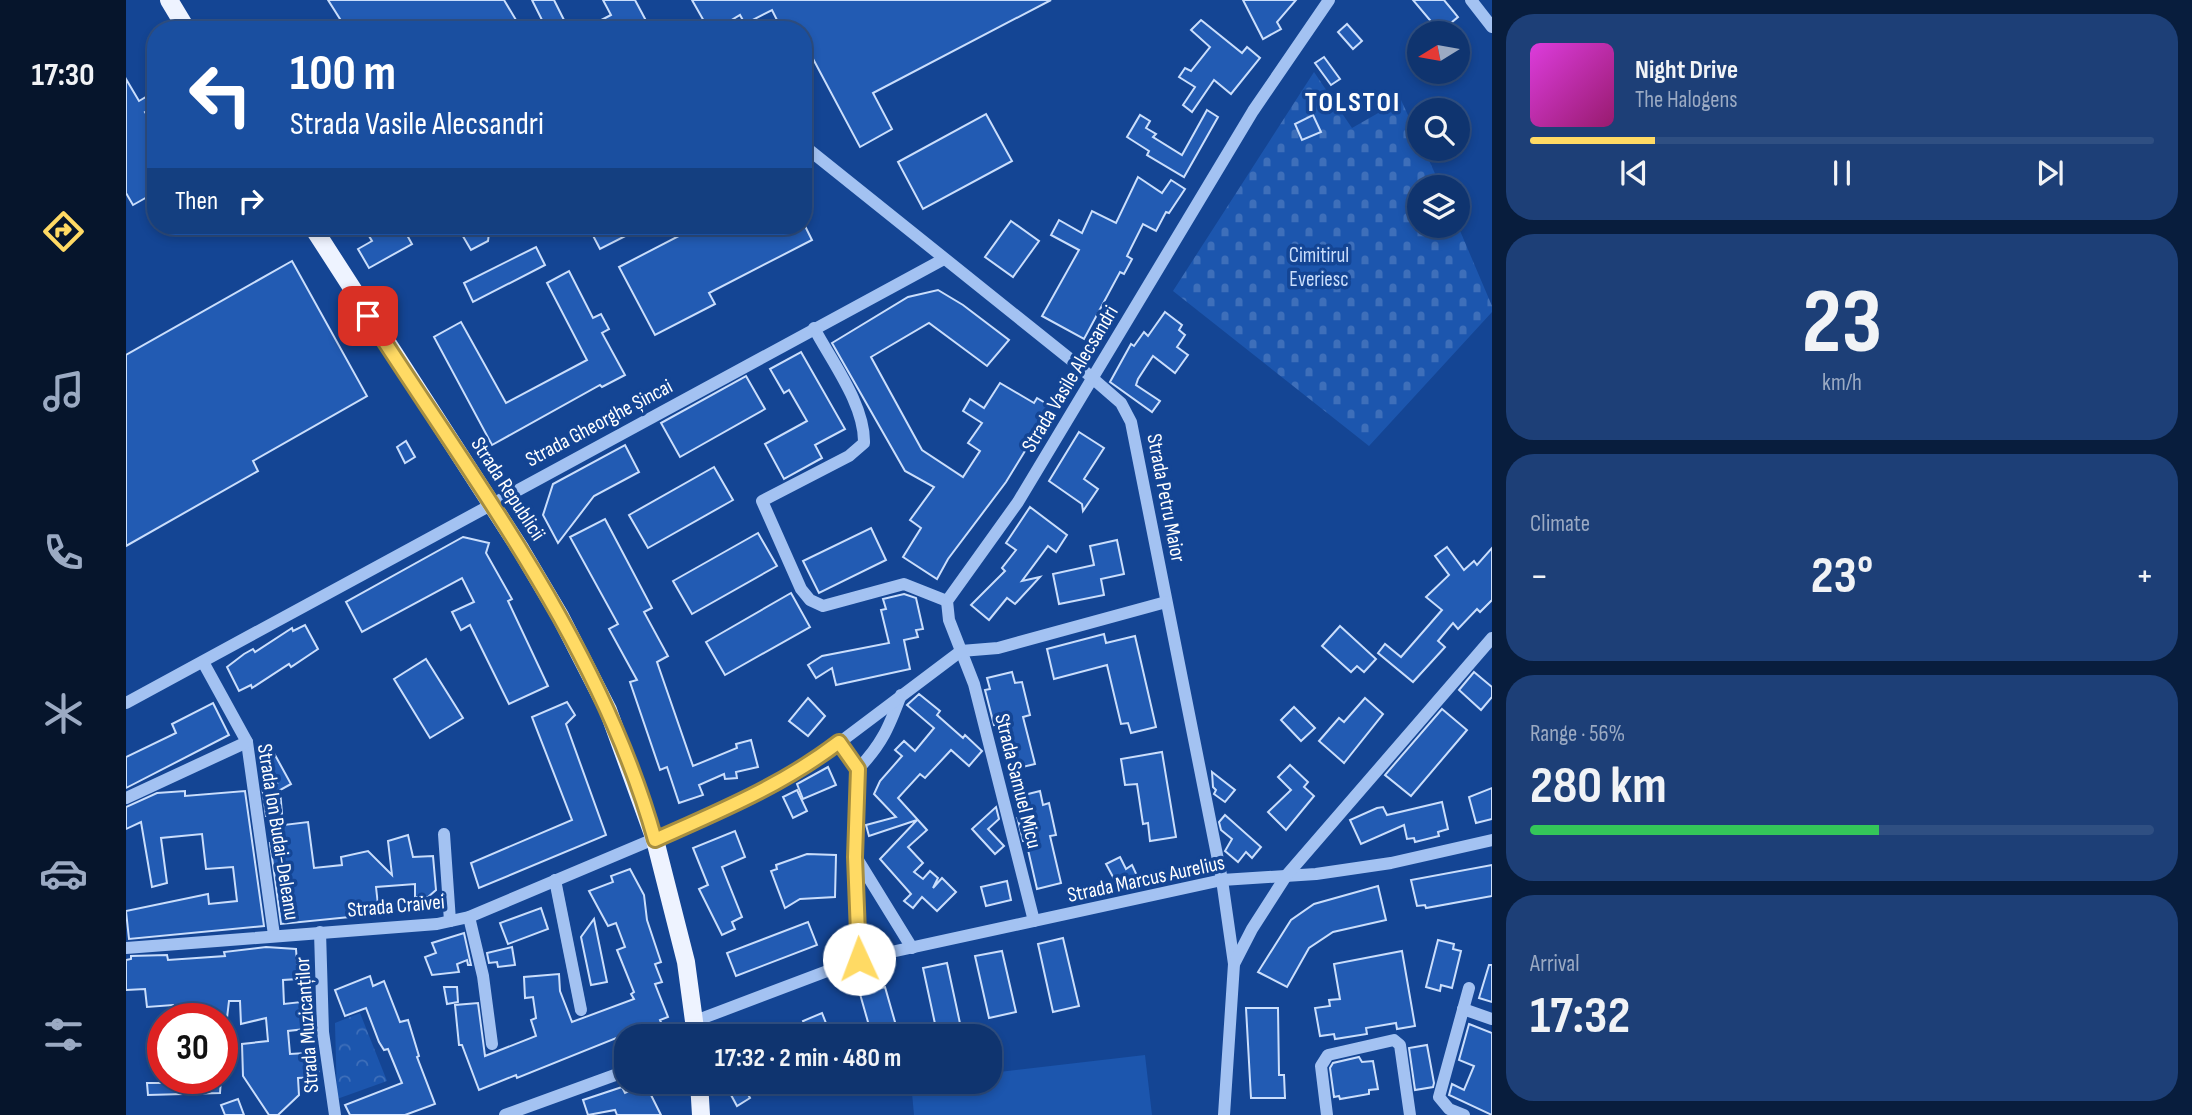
<!DOCTYPE html>
<html lang="en">
<head>
<meta charset="utf-8">
<style>
  :root { --surface:#0f346f; --page:#1d3f77; --text:#f1f3f6; --muted:#9baac3; --line:#2f4f82; --accent:#ffda64 }
  body { margin:0; font-family:"Sofia Sans Condensed",sans-serif; background:var(--page); color:var(--text); height:100vh; display:flex; flex-direction:column; font-size:26px; white-space:nowrap }
  * { box-sizing:border-box; margin:0 }
  p { font-size:23px; color:var(--muted) }
  .icon { flex:none; width:38px; height:38px; fill:none; stroke:currentColor; stroke-width:2; stroke-linecap:round; stroke-linejoin:round }
  .map { position:relative; flex:1; overflow:hidden }
  .drawer { display:flex; flex-direction:column; gap:14px; padding:14px; background:#081d3d; width:700px }
  .drawer>* { flex:none }
  .banner { position:absolute; left:21px; top:21px; width:665px; height:214px; border-radius:28px; box-shadow:0 4px 10px #0003,0 0 0 2px var(--line); background:#1a4fa0; color:#fff; overflow:hidden }
  .needle { width:46px; rotate:259deg }
  .fabs { position:absolute; left:1281px; top:21px; display:grid; gap:14px }
  .fabs a { display:grid; place-items:center; width:63px; height:63px; border-radius:50%; background:var(--surface); box-shadow:0 4px 10px #0003,0 0 0 2px var(--line); font-size:35px }
  .speed { position:absolute; left:21px; top:1003px; display:flex; gap:14px; font-size:35px; font-weight:700; text-align:center }
  .speed>* { display:grid; place-content:center; width:91px; height:91px; border-radius:50%; background:var(--surface); box-shadow:0 4px 10px #0003,0 0 0 2px var(--line); line-height:1 }
  .speed .limit { border:10px solid #d22; background:#fff; color:#111 }
  .pin { position:absolute; display:grid; place-items:center; width:60px; height:60px; color:#fff; margin:-30px; border-radius:14px; box-shadow:0 4px 10px #0006 }
  .me { position:absolute; width:77px; margin:-38px; rotate:358deg; stroke-linejoin:round; filter:drop-shadow(0 0 5px #0008) }
  .turn { display:flex; align-items:center; gap:24px; height:147px; padding:0 28px; font-size:32px }
  .turn .icon { width:91px; height:91px; stroke-width:2.5 }
  .turn b { display:block; font-size:49px; line-height:60px }
  .then { display:flex; align-items:center; height:66px; padding:0 28px; background:#0003; gap:14px; font-size:26px }
  .big { font-size:52px; font-weight:700; line-height:1.1 }
  .drawer .card { flex:1; display:flex; flex-direction:column; justify-content:center; gap:10px; min-width:0; padding:0 24px; border-radius:28px; background:var(--page) }
  .drawer .dial { align-items:center; gap:0 }
  .dial b { font-size:91px; line-height:1 }
  .song { display:flex; align-items:center; gap:21px }
  .cover { width:84px; height:84px; border-radius:10px; background:linear-gradient(135deg,hsl(300 70% 55%),hsl(320 70% 35%)) }
  .played { height:7px; border-radius:4px; background:linear-gradient(90deg,var(--accent) 20%,var(--line) 20%) }
  .keys { display:flex; justify-content:space-around; direction:ltr }
  .heat { display:flex; justify-content:space-between; align-items:center; font-size:38px; direction:ltr }
  .charge { height:10px; border-radius:5px; background:linear-gradient(90deg,#34c759 56%,var(--line) 0) }
  .trip { position:absolute; left:488px; top:1024px; width:388px; height:70px; border-radius:28px; background:var(--surface); box-shadow:0 4px 10px #0003,0 0 0 2px var(--line); font-weight:700; line-height:70px; text-align:center }
  main { display:flex; flex:1; min-height:0 }
  .dock { display:flex; flex-direction:column; width:126px; justify-content:space-around; align-items:center; background:#06152c; color:var(--muted) }
  .dock .icon { width:49px; height:49px }
  .dock .selected { color:var(--accent) }
  .dock b { font-size:32px; color:var(--text) }
  .map>svg:first-child { display:block }
  .green { fill:#1c56ae }
  .forest { fill:url(#forest-crowns) }
  .cemetery { fill:url(#cemetery-stones) }
  .building { fill:#225bb3; stroke:#cadefc; stroke-width:2 }
  .lines { fill:none; stroke-linecap:round; stroke-linejoin:round }
  .minor { stroke:#a3c2f2; stroke-width:12 }
  .major { stroke:#eef3ff; stroke-width:18 }
  .route-casing { stroke:#a68e41; stroke-width:18 }
  .route { stroke:#ffda64; stroke-width:12 }
  .labels { text-anchor:middle; dominant-baseline:central; stroke-width:7; stroke-linejoin:round; paint-order:stroke }
  .park-label { font-size:21px; fill:#cadefc; stroke:#144594 }
  .street-label { font-size:21px; fill:#fff; stroke:#144594 }
  .district-label { font-size:28px; font-weight:bold; letter-spacing:2px; fill:#fff; stroke:#144594 }
</style>
</head>
<body>
<main>
<nav class="dock">
<b>17:30</b>
<svg class="icon selected" aria-label="directions" viewBox="0 0 24 24"><path d="M12 3l9 9-9 9-9-9zM9 14v-3h6M13 9l2 2-2 2"/></svg>
<svg class="icon" aria-label="music" viewBox="0 0 24 24"><path d="M9 18V5l10-2v13"/><circle cx="6" cy="18" r="3"/><circle cx="16" cy="16" r="3"/></svg>
<svg class="icon" aria-label="phone" viewBox="0 0 24 24"><path d="M5 4h4l2 5-3 2q2 4 5 5l2-3 5 2v4C11 20 4 13 5 4z"/></svg>
<svg class="icon" aria-label="climate" viewBox="0 0 24 24"><path d="M12 3v18M4 7l16 10M4 17L20 7"/></svg>
<svg class="icon" aria-label="car" viewBox="0 0 24 24"><path d="M5 17H2v-5l4-1 3-4h7l3 4 3 1v5h-3M9 17h6M6 11h13"/><circle cx="7" cy="17" r="2"/><circle cx="17" cy="17" r="2"/></svg>
<svg class="icon" aria-label="filters" viewBox="0 0 24 24"><path d="M4 7h16M4 17h16"/><circle cx="9" cy="7" r="2"/><circle cx="15" cy="17" r="2"/></svg>
</nav>
<div class="map">
<svg width="1366" height="1115" viewBox="0 0 1366 1115">
  <defs>
    <pattern id="forest-crowns" width="20" height="18" patternUnits="userSpaceOnUse" patternTransform="scale(1.75)"><rect width="20" height="18" fill="#1c56ae"/><path d="M2 6a3 3 0 1 1 6 0M12 15a3 3 0 1 1 6 0" fill="none" stroke="#3e6fba"/></pattern>
    <pattern id="cemetery-stones" width="16" height="16" patternUnits="userSpaceOnUse" patternTransform="scale(1.75)"><rect width="16" height="16" fill="#1c56ae"/><path d="M2 7V4a2 2 0 0 1 4 0v3zM10 15v-3a2 2 0 0 1 4 0v3z" fill="#3e6fba"/></pattern>
  </defs>
  <rect width="100%" height="100%" fill="#144594"/>
  <path class="green" d="M1019,1055L1026,1115H788L785,1082H864L865,1073Z"/>
  <path class="forest" d="M234,1013L261,1081L211,1099L209,1023Z"/>
  <path class="cemetery" d="M1188,72L1226,128L1275,100L1293,139V149H1298L1315,187H1293V226H1332L1366,306V312L1243,446L1047,291Z"/>
  <g class="building">
    <path d="M202,0H378L396,30H221Z"/>
    <path d="M406,0H428L443,30H421Z"/>
    <path d="M477,0H509L525,30H456L485,15Z"/>
    <path d="M566,0H925L747,93L766,129L734,147L677,40V30H656L646,10L619,24L614,15L589,30H583Z"/>
    <path d="M1117,0H1170L1151,22L1155,29L1137,39Z"/>
    <path d="M1287,0H1318L1332,17L1314,32Z"/>
    <path d="M1075,20L1116,53L1121,47L1134,58L1105,94L1088,80L1066,112L1057,105L1069,87L1053,77L1059,68L1065,71L1084,47L1065,30Z"/>
    <path d="M1221,24L1236,41L1227,49L1212,32Z"/>
    <path d="M1198,57L1214,79L1205,85L1189,63Z"/>
    <path d="M0,79L13,101L30,91V106L19,112L30,129V192L7,205L0,193Z"/>
    <path d="M1081,110L1092,117L1058,177L1021,155L1023,151L1001,137L1014,115L1024,121L1020,128L1030,134L1027,137L1056,155Z"/>
    <path d="M860,114L886,161L797,209L772,162Z"/>
    <path d="M1187,115L1195,132L1176,140L1169,124Z"/>
    <path d="M1012,177L1036,193L1045,180L1059,189L1043,213L1040,212L1030,231L1017,224L1001,256L1006,259L998,274L994,272L958,339L916,316L953,250L925,235L933,220L956,233L966,211L990,223Z"/>
    <path d="M885,221L913,241L887,277L859,257Z"/>
    <path d="M237,226H276L286,244L243,268L232,249L246,241Z"/>
    <path d="M331,226H358L363,233L362,241L345,250Z"/>
    <path d="M462,226H519L474,249Z"/>
    <path d="M572,226H679L686,240L583,293L589,304L529,335L493,267Z"/>
    <path d="M410,247L419,265L347,302L338,283Z"/>
    <path d="M166,261L241,396L127,461L132,471L0,546V355Z"/>
    <path d="M443,271L467,318L475,314L483,329L476,333L499,375L476,387L474,385L366,445L308,337L335,322L380,403L461,360L421,283Z"/>
    <path d="M812,290L837,305L883,340L861,366L803,323L745,357L796,450L837,477L854,451L842,443L856,423L837,411L844,399L858,408L874,383L908,403L911,398L926,407L880,482L822,559L811,579L777,557L795,528L784,520L808,487L779,471L706,343L782,297Z"/>
    <path d="M1039,312L1056,325L1053,330L1059,335L1051,347L1062,355L1049,373L1027,356L1012,379L1010,385L1034,401L1026,412L984,382L1005,344L1008,346L1018,332L1022,336Z"/>
    <path d="M675,352L719,429L689,445L696,458L658,479L639,444L681,421L663,390L658,393L644,369Z"/>
    <path d="M620,376L639,409L554,457L535,423Z"/>
    <path d="M953,432L978,448L958,479L972,489L957,511L956,504L923,481Z"/>
    <path d="M280,441L289,457L279,463L271,447Z"/>
    <path d="M499,445L513,472L468,496L432,543L417,515L427,484Z"/>
    <path d="M588,467L607,500L522,548L503,515Z"/>
    <path d="M904,507L941,535L930,552L922,546L896,581L914,577L889,604L881,598L863,620L845,605L879,571L876,568L890,550L880,543Z"/>
    <path d="M479,519L526,608L518,612L542,656L531,662L567,766L611,748L610,744L625,740L632,767L610,772L611,778L599,779L598,774L573,785L577,795L553,803L541,767L534,770L504,682L511,680L483,629L492,624L444,537Z"/>
    <path d="M745,528L760,560L693,593L677,561Z"/>
    <path d="M632,533L651,566L566,614L547,581Z"/>
    <path d="M337,537L363,543L360,553L386,599L382,601L422,686L383,704L344,625L335,630L326,612L348,602L336,578L236,632L220,602Z"/>
    <path d="M991,540L998,574L975,579L978,595L933,604L927,574L968,565L964,546Z"/>
    <path d="M1321,547L1338,570L1348,561L1351,565L1366,548V600L1354,612L1351,609L1332,629L1327,623L1312,641L1319,647L1287,682L1252,653L1259,644L1275,657L1316,610L1300,597L1323,575L1309,556Z"/>
    <path d="M665,593L684,627L599,675L580,642Z"/>
    <path d="M778,594L790,598L797,629L790,630L792,637L778,640L784,669L710,685L706,668L690,678L682,665L696,656L763,643L755,610L760,609L757,599Z"/>
    <path d="M179,625L192,649L165,667L163,664L126,688L125,685L113,691L101,667L118,654L127,649L129,652L166,628L167,631Z"/>
    <path d="M1214,626L1250,659L1238,672L1231,666L1225,672L1196,646Z"/>
    <path d="M978,634L980,643L1009,636L1030,727L1005,733L1002,723L995,724L981,665L928,679L921,649Z"/>
    <path d="M300,659L337,718L304,738L268,679Z"/>
    <path d="M886,672L889,683L896,682L904,715L897,717L909,764L884,770L872,724L868,725L859,690L864,689L861,678Z"/>
    <path d="M1348,672L1366,687V697L1355,710L1333,690Z"/>
    <path d="M793,694L814,711L811,715L837,738L839,735L856,751L843,766L825,750L799,778L794,774L772,798L801,830L782,847L797,863L788,872L797,879L804,871L812,878L807,888L816,878L830,892L811,911L796,897L787,908L778,901L785,894L754,859L791,820L743,836L740,825L770,817L748,794L754,781L776,756L769,750L778,741L789,751L808,728L781,705Z"/>
    <path d="M682,698L699,716L682,736L663,721Z"/>
    <path d="M1239,698L1257,714L1218,763L1193,741L1213,718L1218,722Z"/>
    <path d="M441,702L449,715L440,724L480,835L353,888L345,863L446,820L406,717Z"/>
    <path d="M87,703L103,735L0,788V757L50,733L46,724Z"/>
    <path d="M1168,707L1189,728L1175,741L1155,720Z"/>
    <path d="M1316,709L1341,730L1285,796L1259,775Z"/>
    <path d="M1036,752L1050,837L1024,841L1022,823L1017,824L1011,784L999,785L995,759Z"/>
    <path d="M149,755L165,784L154,790L156,814L140,816L136,786L151,783L139,761Z"/>
    <path d="M1164,765L1182,782L1178,787L1188,796L1160,830L1142,812L1165,790L1152,777Z"/>
    <path d="M702,767L710,785L677,799L671,784Z"/>
    <path d="M1086,772L1109,790L1099,802L1088,794L1090,790L1087,787Z"/>
    <path d="M1366,788V819L1350,823L1343,797Z"/>
    <path d="M671,790L681,811L667,818L657,797Z"/>
    <path d="M59,791V796L119,791L138,926L3,939L0,911L82,894L83,904L111,901L107,867L80,869L76,834L35,838L41,883L26,887L15,822L0,829V807L31,793Z"/>
    <path d="M914,791L917,805L923,803L930,835L924,836L935,883L911,889L900,841H897L892,820L896,824L890,797Z"/>
    <path d="M1316,802L1322,829L1312,832L1313,836L1289,842L1288,838L1281,839L1278,825L1235,844L1224,820L1251,808L1257,807L1261,815Z"/>
    <path d="M870,807L873,819L862,829L878,846L869,854L846,829Z"/>
    <path d="M1099,815L1135,847L1126,858L1120,852L1112,862L1099,851L1106,839L1095,830L1093,822Z"/>
    <path d="M182,822L188,868L216,865L215,857L242,851L266,875L262,841L282,835L287,857L307,856L310,890L302,897H289V884L250,887L253,914L155,924L144,843H152L149,826Z"/>
    <path d="M609,831L619,857L596,867L616,917L606,922L609,929L596,935L573,889L582,885L567,848Z"/>
    <path d="M681,854L710,855L709,897L674,899L659,908L645,871L651,869L650,865Z"/>
    <path d="M994,857L1000,869L1006,865L1013,880L994,890L980,864Z"/>
    <path d="M1366,865V896L1300,908L1299,905L1291,906L1285,880Z"/>
    <path d="M504,869L518,895L521,920L535,962L529,964L536,982L529,984L542,1017L534,1020L537,1027L518,1035L517,1032L511,1034L510,1030L391,1078L390,1075L353,1090L336,1045H333L329,1005L352,1003L359,1056L410,1036L405,1020L410,1018L407,997L399,998L398,977L433,974L434,991L446,1022L508,999L505,994L508,992L491,950L499,947L490,923L482,926L463,891L487,882L485,876Z"/>
    <path d="M881,881L885,900L860,906L855,887Z"/>
    <path d="M1252,886L1260,920L1207,932L1183,948L1161,987L1132,972L1165,920L1188,904Z"/>
    <path d="M415,908L422,929L382,944L374,923Z"/>
    <path d="M468,919L481,982L465,985L455,937Z"/>
    <path d="M682,922L691,945L610,976L601,953Z"/>
    <path d="M338,933L345,965H342L341,960L331,964L333,972L306,975L299,957L310,953L306,943Z"/>
    <path d="M937,938L953,1006L927,1012L912,944Z"/>
    <path d="M1312,940L1328,944L1327,949L1335,951L1326,988L1315,985L1314,991L1300,987Z"/>
    <path d="M140,947L170,949L172,979L157,980L158,1004L175,1002L177,1018L187,1017L188,1028L162,1031L164,1054L180,1053L181,1063L192,1062L193,1077L172,1078L173,1095L152,1115H143L117,1076L116,1044L142,1041L140,1018L115,1024L114,1001H103L101,1018H48L47,1005L21,1007L19,989L0,990V960L5,959V956L41,955L42,960L99,956L98,952Z"/>
    <path d="M386,947L389,965L372,967L371,962L363,963L361,953Z"/>
    <path d="M876,951L890,1012L863,1018L849,956Z"/>
    <path d="M1276,951L1289,1026L1271,1029L1270,1023L1240,1028L1241,1034L1209,1039L1208,1034L1194,1036L1189,1008L1204,1006L1203,1000L1214,999L1208,964Z"/>
    <path d="M821,963L835,1028L811,1033L797,968Z"/>
    <path d="M1363,965H1366V1002L1353,998Z"/>
    <path d="M244,976L247,986L258,981L274,1022L282,1020L293,1056L291,1057L309,1104L279,1115H224L219,1105L276,1083L262,1049L258,1050L253,1042L240,1008L219,1016L209,990Z"/>
    <path d="M318,987H331L332,1002L321,1004Z"/>
    <path d="M759,987L773,1036H746L734,994Z"/>
    <path d="M1120,1008H1152L1153,1075H1158L1159,1098H1125Z"/>
    <path d="M696,1013L705,1036H683L677,1021Z"/>
    <path d="M1343,1024L1366,1033V1115L1323,1095L1326,1084L1338,1090L1348,1066L1333,1060Z"/>
    <path d="M1301,1045L1308,1083L1307,1087L1289,1090L1283,1048Z"/>
    <path d="M1233,1057L1236,1062L1247,1061L1252,1089L1243,1090V1094L1214,1099L1213,1096L1208,1097L1204,1068L1207,1063Z"/>
    <path d="M81,1078H95L94,1093L22,1095L21,1083H81Z"/>
    <path d="M598,1082H615L624,1098L611,1106Z"/>
    <path d="M519,1083L535,1115H491L489,1110L462,1115L457,1100L496,1087L499,1093Z"/>
    <path d="M112,1099L118,1115H99L95,1105Z"/>
  </g>
  <g class="lines">
    <g class="minor">
      <path d="M1345,0L1366,27"/>
      <path d="M677,145L949,363L995,403L1005,422L1096,880L1108,964"/>
      <path d="M688,328C706,362 739,405 738,443L723,456L636,501L675,589L684,600L697,606L778,584L821,601"/>
      <path d="M835,651L872,648L1040,602"/>
      <path d="M77,662L121,742L148,935"/>
      <path d="M0,703L818,259"/>
      <path d="M714,742L732,769L729,857L733,959"/>
      <path d="M732,769C756,744 763,727 775,695"/>
      <path d="M0,798L121,742"/>
      <path d="M318,834L324,921"/>
      <path d="M730,857L786,948"/>
      <path d="M429,880L455,1010"/>
      <path d="M343,917L357,976L366,1044"/>
      <path d="M908,921L848,684L823,620L821,601L892,502L1127,111L1203,0"/>
      <path d="M194,932L197,1032L209,1115"/>
      <path d="M0,948L311,924L343,917L618,801L681,767L835,651"/>
      <path d="M1337,1009L1366,1019"/>
      <path d="M569,1021L733,959L1096,880L1190,874L1265,863L1366,840"/>
      <path d="M379,1115L500,1071"/>
      <path d="M1098,1115L1108,964L1126,929L1160,876L1366,638"/>
      <path d="M1201,1115L1195,1066L1202,1055L1268,1040L1274,1045L1284,1115"/>
      <path d="M1338,1115L1323,1109L1313,1097L1343,988"/>
    </g>
    <g class="major">
      <path d="M43,0L61,30"/>
      <path d="M186,226L395,550L434,616L482,710L529,840L560,962L570,1036"/>
      <path d="M573,1082L575,1115"/>
    </g>
  </g>
  <g class="lines">
    <defs>
      <path id="route" d="M242,316C349,483 475,646 529,840C594,811 657,785 713,742L732,769L729,857L733,959"/>
    </defs>
    <use href="#route" class="route-casing"/>
    <use href="#route" class="route"/>
  </g>
  <g class="labels">
    <g class="park-label">
      <text x="1193" y="255">Cimitirul<tspan x="1193" dy="24">Everiesc</tspan></text>
    </g>
    <g class="street-label">
      <text transform="translate(944 379) rotate(-59)">Strada Vasile Alecsandri</text>
      <text transform="translate(473 423) rotate(-28)">Strada Gheorghe Șincai</text>
      <text transform="translate(382 489) rotate(57)">Strada Republicii</text>
      <text transform="translate(1040 498) rotate(79)">Strada Petru Maior</text>
      <text transform="translate(892 781) rotate(76)">Strada Samuel Micu</text>
      <text transform="translate(152 832) rotate(81)">Strada Ion Budai-Deleanu</text>
      <text transform="translate(1020 879) rotate(-12)">Strada Marcus Aurelius</text>
      <text transform="translate(270 906) rotate(-5)">Strada Craivei</text>
      <text transform="translate(181 1025) rotate(-94)">Strada Muzicanților</text>
    </g>
    <g class="district-label">
      <text x="1227" y="102">TOLSTOI</text>
    </g>
  </g>
</svg>
<div class="fabs">
<a><svg class="needle" viewBox="-14 -14 28 28"><path d="M0-13l5 13h-10z" fill="#e53935"/><path d="M0 13l5-13h-10z" fill="#9baac3"/></svg></a>
<a><svg class="icon" aria-label="search" viewBox="0 0 24 24"><circle cx="10" cy="10" r="6"/><path d="M15 15l6 6"/></svg></a>
<a><svg class="icon" aria-label="layers" viewBox="0 0 24 24"><path d="M12 4l9 5-9 5-9-5zM3 14l9 5 9-5"/></svg></a>
</div>
<div class="speed"><div class="limit">30</div></div>
<div class="pin" style="left:242px;top:316px;background:#d93025"><svg class="icon" aria-label="arrive" viewBox="0 0 24 24"><path d="M6 21V4h12l-3 4 3 4H6"/></svg></div>
<svg class="me" style="left:733px;top:959px" viewBox="-20 -20 40 40"><circle r="19" fill="#fff"/><path d="M0-13L10 11 0 6-10 11z" fill="#ffda64"/></svg>
<div class="trip">17:32 · 2 min · 480 m</div>
<div class="banner">
<div class="turn"><svg class="icon" aria-label="left" viewBox="0 0 24 24"><path d="M17 20v-9H6M10 6l-5 5 5 5"/></svg><div><b>100 m</b>Strada Vasile Alecsandri</div></div>
<div class="then">Then<svg class="icon" aria-label="right" viewBox="0 0 24 24"><path d="M7 20v-9h11M14 6l5 5-5 5"/></svg></div>
</div>
</div>
<section class="drawer">
<div class="card">
<div class="song"><i class="cover"></i><div><b>Night Drive</b><p>The Halogens</p></div></div>
<div class="played"></div>
<div class="keys"><svg class="icon" aria-label="previous" viewBox="0 0 24 24"><path d="M18 5L8 12l10 7zM5 5v14"/></svg><svg class="icon" aria-label="pause" viewBox="0 0 24 24"><path d="M8 5v14M16 5v14"/></svg><svg class="icon" aria-label="next" viewBox="0 0 24 24"><path d="M6 5l10 7-10 7zM19 5v14"/></svg></div>
</div>
<div class="card dial"><b>23</b><p>km/h</p></div>
<div class="card"><p>Climate</p>
<div class="heat"><a>−</a><b class="big">23°</b><a>+</a></div>
</div>
<div class="card"><p>Range · 56%</p><b class="big">280 km</b><div class="charge"></div></div>
<div class="card"><p>Arrival</p><b class="big">17:32</b></div>
</section>
</main>
</body>
</html>
